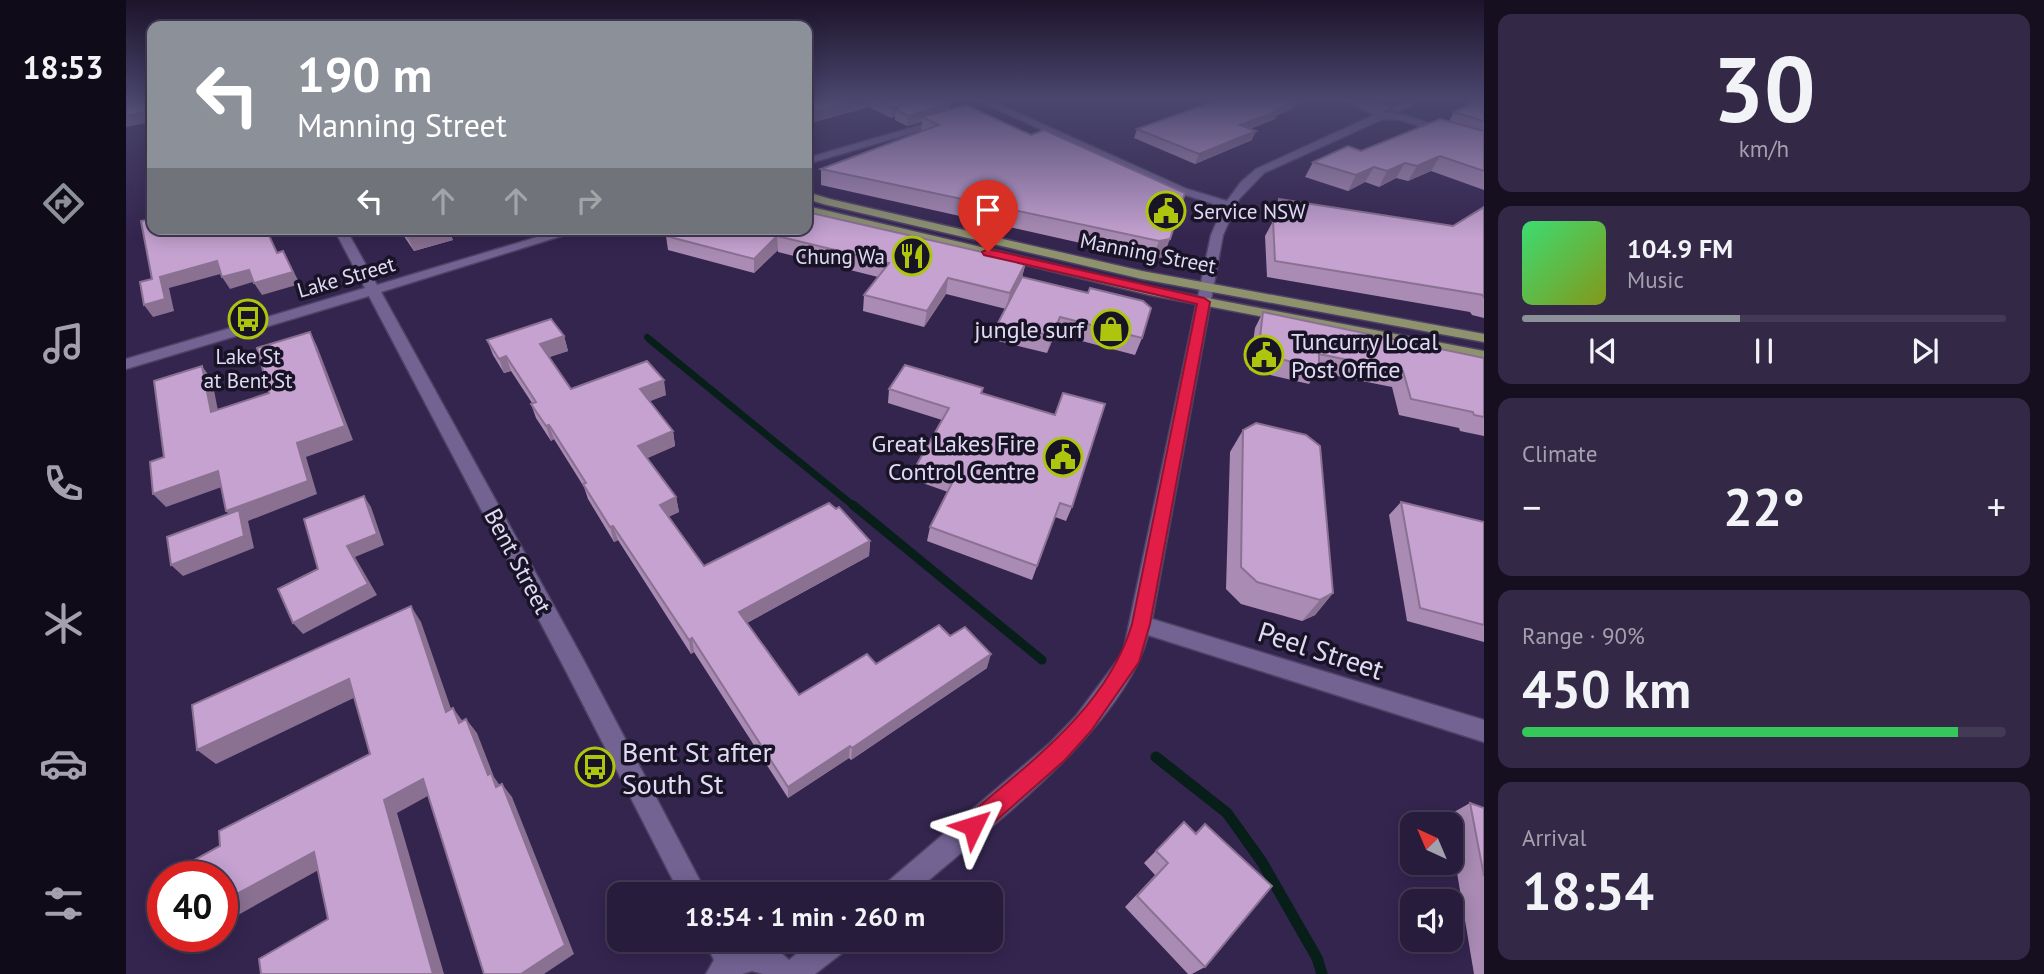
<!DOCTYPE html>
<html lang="en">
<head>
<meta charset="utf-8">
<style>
  :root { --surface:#271c3b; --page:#332946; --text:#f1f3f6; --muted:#a4a1af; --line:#433a55; --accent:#8c9099 }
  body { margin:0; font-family:"PT Sans",sans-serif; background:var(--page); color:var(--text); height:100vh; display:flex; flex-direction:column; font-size:26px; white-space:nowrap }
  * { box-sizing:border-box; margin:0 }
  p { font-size:23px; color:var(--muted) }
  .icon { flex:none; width:38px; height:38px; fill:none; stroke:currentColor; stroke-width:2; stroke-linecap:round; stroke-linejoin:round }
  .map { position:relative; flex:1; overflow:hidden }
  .panel { display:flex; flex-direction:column; gap:14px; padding:14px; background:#150f20; width:560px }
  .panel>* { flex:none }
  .hud { position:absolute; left:21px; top:21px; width:665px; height:214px; border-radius:14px; box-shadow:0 4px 18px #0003,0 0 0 2px var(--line); background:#8c9099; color:#fff; overflow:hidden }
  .needle { width:46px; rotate:316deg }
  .tools { position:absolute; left:1274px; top:812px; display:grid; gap:14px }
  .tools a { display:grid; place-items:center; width:63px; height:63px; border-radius:14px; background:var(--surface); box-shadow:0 4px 18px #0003,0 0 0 2px var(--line); font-size:35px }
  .speed { position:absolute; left:21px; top:861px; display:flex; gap:14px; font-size:35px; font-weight:700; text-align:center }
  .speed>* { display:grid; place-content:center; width:91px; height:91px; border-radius:50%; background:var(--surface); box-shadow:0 4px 18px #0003,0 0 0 2px var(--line); line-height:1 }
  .speed .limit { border:10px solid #d22; background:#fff; color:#111 }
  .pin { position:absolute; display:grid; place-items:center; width:60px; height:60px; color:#fff; margin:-72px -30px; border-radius:50% 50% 50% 0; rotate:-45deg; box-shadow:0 0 7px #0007 }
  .pin .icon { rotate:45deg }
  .me { position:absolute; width:77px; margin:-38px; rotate:49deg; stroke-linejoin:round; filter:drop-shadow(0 0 5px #0008) }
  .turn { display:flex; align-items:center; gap:24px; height:147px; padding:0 35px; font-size:32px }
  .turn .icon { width:91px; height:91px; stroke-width:2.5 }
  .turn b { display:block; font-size:49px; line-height:60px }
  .lanes { display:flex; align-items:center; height:66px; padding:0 35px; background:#0003; justify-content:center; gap:35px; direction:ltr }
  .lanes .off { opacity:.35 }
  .big { font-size:52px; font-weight:800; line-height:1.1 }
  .panel .card { flex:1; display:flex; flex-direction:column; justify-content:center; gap:10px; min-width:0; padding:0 24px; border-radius:14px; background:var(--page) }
  .panel .dial { align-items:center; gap:0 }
  .dial b { font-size:91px; line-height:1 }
  .song { display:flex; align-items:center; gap:21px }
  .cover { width:84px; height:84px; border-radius:10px; background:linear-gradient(135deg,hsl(140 70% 55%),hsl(70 70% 35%)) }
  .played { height:7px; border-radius:4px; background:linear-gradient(90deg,var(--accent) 45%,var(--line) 45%) }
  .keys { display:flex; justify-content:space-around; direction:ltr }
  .heat { display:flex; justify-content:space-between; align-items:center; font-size:38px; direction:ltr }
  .charge { height:10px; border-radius:5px; background:linear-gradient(90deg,#34c759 90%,var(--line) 0) }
  .trip { position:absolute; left:481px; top:882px; width:396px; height:70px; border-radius:14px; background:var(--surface); box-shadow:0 4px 18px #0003,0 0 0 2px var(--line); font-weight:800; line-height:70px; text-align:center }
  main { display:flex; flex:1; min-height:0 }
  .tab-bar { display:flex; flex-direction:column; width:126px; justify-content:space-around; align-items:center; background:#100b18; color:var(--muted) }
  .tab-bar .icon { width:49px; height:49px }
  .tab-bar .on { color:var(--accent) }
  .tab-bar b { font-size:32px; color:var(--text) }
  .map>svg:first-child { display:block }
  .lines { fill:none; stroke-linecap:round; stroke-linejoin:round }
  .stream-far3 { stroke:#071e19; stroke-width:6 }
  .stream-far2 { stroke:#071e19; stroke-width:7 }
  .stream-far1 { stroke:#071e19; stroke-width:9 }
  .stream { stroke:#071e19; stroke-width:11 }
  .minor-casing { stroke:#4f4265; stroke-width:3 }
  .major-casing { stroke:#4f4265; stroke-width:3 }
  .minor { fill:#726393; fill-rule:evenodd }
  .major { fill:#8e936e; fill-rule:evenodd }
  .wall { fill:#a98bb3 }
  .shaded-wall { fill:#8a7192 }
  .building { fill:#c5a2d0; stroke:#8a7192; stroke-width:2 }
  .route { fill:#e11d48; stroke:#92132f; stroke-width:2 }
  .labels { text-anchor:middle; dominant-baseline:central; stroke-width:7; stroke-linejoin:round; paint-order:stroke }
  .far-poi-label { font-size:21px; fill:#e1daf5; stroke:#191326; text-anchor:start }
  .far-street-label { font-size:21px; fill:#e1daf5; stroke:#191326 }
  .poi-label { font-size:24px; fill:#e1daf5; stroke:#191326; text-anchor:end }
  .street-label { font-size:24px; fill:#e1daf5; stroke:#191326 }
  .near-street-label { font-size:28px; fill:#e1daf5; stroke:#191326 }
  .near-poi-label { font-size:28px; fill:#e1daf5; stroke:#191326; text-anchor:start }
</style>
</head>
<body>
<main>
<nav class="tab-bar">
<b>18:53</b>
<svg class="icon on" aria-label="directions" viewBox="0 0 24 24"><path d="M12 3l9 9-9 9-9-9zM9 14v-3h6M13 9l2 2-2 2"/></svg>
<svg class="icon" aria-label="music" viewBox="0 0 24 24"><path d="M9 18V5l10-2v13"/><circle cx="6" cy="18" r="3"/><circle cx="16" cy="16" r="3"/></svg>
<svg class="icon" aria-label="phone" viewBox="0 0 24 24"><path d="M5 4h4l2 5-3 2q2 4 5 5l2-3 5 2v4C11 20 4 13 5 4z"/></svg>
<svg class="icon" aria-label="climate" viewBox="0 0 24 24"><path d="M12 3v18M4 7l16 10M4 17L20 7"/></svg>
<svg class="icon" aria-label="car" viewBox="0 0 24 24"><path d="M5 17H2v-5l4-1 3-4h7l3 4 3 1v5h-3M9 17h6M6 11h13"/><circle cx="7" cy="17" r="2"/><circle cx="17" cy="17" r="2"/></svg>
<svg class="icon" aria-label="filters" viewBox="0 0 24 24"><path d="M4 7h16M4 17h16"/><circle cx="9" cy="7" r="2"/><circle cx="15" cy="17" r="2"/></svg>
</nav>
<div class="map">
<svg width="1358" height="974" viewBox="0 0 1358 974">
  <rect width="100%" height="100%" fill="#34254f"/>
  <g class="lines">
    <path class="stream-far3" d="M521,337L526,341"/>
    <path class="stream-far2" d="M523,339L729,507"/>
    <path class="stream-far1" d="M727,505L916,660"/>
    <path class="stream" d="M1030,757L1101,813L1136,862L1191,958L1196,974"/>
    <defs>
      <g id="minor">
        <path d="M853,101H865L1061,189L1101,201L1115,182L1130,169L1248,115L1221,101L1262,106V110L1254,111L1278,115L1358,141V147L1274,120L1257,119L1138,173L1113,199L1097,235L1026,619L1358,720V742L1022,635C998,729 859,830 787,894H754L758,885L923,744L950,716L997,653L1085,235L1097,207L1053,193Z"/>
        <path d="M1280,101H1292L1272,112L1264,110Z"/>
        <path d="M818,118L823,121L821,123L681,164V158Z"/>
        <path d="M208,229H220L251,285L438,229H458L255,292L457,659L581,894H554L441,673L243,296L0,369V359L239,288Z"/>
        <path d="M578,940H607L612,947C630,939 649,946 663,960L688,940H724L720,950L689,974H637L626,971L616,974H580L588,960Z"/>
      </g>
      <g id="major">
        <path d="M681,192L704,199L1016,271L1358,334V342L1016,279L697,204L681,199Z"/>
        <path d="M681,206L1024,287L1358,351V359L1024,295L681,212Z"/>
      </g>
    </defs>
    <use href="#minor" class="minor-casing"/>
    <use href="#major" class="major-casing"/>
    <use href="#minor" class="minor"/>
    <use href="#major" class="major"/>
  </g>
  <g class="wall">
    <path d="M681,101H821L825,109L905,135L1059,193L1037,257L1026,259L695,185V169L795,132L796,122L781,126L769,120V117L765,118L743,107L681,124Z"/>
    <path d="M1083,101H1177L1170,104L1168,108L1150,116L1149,119L1124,129L1126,140L1069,164L1008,138L1011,129L1086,102Z"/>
    <path d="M1358,101V190L1305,171L1282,181L1270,178L1253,187L1239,182L1222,191L1179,177L1187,162L1235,151L1323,121L1328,112L1340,106L1343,102Z"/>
    <path d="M1153,199L1327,226L1358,207V318L1346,315L1344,312L1141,277L1139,236L1146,223L1145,214Z"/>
    <path d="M273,229H349L325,236L327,240L288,251Z"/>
    <path d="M657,230L900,262L896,277L1016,338L1009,355L929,334L921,353L868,340L872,323L880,309L820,294L798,327L737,311L738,295L752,277L652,252V250L628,273L542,250L540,236Z"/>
    <path d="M1137,312L1358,358V436L1334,431L1333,428L1273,415L1266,387L1191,372L1183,384L1123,370L1129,328Z"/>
    <path d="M438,336L442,351L423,357L445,389L540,395L523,401L547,431L549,446L521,458L550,497L553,512L542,517L578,566L744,541L743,556L621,623L673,695L750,664L824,636L861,668L725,760L723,758L662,798L568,652L565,654L492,540L488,542L462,499L458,487L428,439L425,441L410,418L405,404L406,403L385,371L378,373L367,355L361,340Z"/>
    <path d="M857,388L856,393L946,507L940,521L929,517L906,580L801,541L804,527L822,492L788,480L790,466L816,420L762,403L763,389Z"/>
    <path d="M1117,430L1207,593L1189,615L1176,621L1115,604L1100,589L1104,452Z"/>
    <path d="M1275,502L1358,522V642L1281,621L1263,515Z"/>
    <path d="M1344,803L1358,808V974H1348L1325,837V824H1323L1321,816Z"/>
    <path d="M1058,822L1069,833L1079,824V967L1066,974H1062L999,907L1029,875L1018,863Z"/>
  </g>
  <g class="shaded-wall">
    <path d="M727,101H744L743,107L681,124V114Z"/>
    <path d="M1166,101H1177L1170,104L1168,108L1150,116L1149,119L1110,134L1114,125Z"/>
    <path d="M825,103L824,114L796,117V122L781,126L782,116Z"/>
    <path d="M775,105L770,109L769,117L765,118L766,108Z"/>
    <path d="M26,111V122L0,127V116Z"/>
    <path d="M686,130V141L681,142V132Z"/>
    <path d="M1130,131L1126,140L1069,164L1073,154Z"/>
    <path d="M1314,156L1305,171L1282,181L1291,166Z"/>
    <path d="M1279,163L1270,178L1253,187L1261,171Z"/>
    <path d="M1248,167L1239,182L1222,191L1230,175Z"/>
    <path d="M311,229H349L325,236L327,240L288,251L282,238Z"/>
    <path d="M651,236L652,250L628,273V259Z"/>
    <path d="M1044,239L1037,257L1026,259L1033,241Z"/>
    <path d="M157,251L174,284L136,295L128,283Z"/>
    <path d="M91,261L98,273L43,288L48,311L27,317L18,305L34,277Z"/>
    <path d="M900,262L896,277L880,309L884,293Z"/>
    <path d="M123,270L130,281L104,289L96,277Z"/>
    <path d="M822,278L820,294L798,327L801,311Z"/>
    <path d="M934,317L929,334L921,353L926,336Z"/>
    <path d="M184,332L191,346L227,440L180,457L191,494L122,521L128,548L57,576L45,565L112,525L100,511L171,443Z"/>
    <path d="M438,336L442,351L418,359L414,344Z"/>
    <path d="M380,356L385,371L378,373L373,359Z"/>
    <path d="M76,366L86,380L95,426L85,412Z"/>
    <path d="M538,380L540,395L517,404L514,389Z"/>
    <path d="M423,425L428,439L425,441L420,426Z"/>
    <path d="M547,431L549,446L515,461L512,446Z"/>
    <path d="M92,471L104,484L40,507L27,494Z"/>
    <path d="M238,496L245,507L258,545L229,557L251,595L177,634L167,623L221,546Z"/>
    <path d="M550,497L553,512L537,519L534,505Z"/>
    <path d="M487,526L492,540L488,542L484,527Z"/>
    <path d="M744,541L743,556L615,626L613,612Z"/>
    <path d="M1207,593L1189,615L1176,621L1194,600Z"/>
    <path d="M285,606L295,622L331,726L320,712Z"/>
    <path d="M566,638L568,652L565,654L563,640Z"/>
    <path d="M865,654L861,668L725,760L726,748Z"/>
    <path d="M223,679L236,694L90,764L71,750Z"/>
    <path d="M327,708L338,723H333Z"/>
    <path d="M340,719L351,733L368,777L375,787L380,799L362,775Z"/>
    <path d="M724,746L723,758L662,798V787Z"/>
    <path d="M297,779L309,792L271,813L318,974H307L258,800Z"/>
    <path d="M376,784L386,797L448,954L418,974H395Z"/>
    <path d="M188,852L205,863L96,924V902Z"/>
  </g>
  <g class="building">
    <path d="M0,101H26V111L0,116Z"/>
    <path d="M681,101H727L681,114Z"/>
    <path d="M753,101H821L825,103L782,116L770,109L775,105L766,108Z"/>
    <path d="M1089,101H1168L1149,110L1152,111L1114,125L1130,131L1073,154L1011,129Z"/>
    <path d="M1358,101V121L1328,112L1347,103L1343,102L1344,101Z"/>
    <path d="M840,105L905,135L918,130L1059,193L1044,239L1033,241L695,169L813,125L796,117Z"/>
    <path d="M1314,119L1358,131V171L1314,156L1291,166L1279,163L1261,171L1248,167L1230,175L1187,162L1222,146L1235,151Z"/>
    <path d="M1153,199L1327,226L1358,207V298L1357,295L1149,261L1147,220L1154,221Z"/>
    <path d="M681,212L900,262L884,293L822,278L801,311L738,295L763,263L651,236L658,229H681Z"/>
    <path d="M26,219V229H140L151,253L157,251L167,272L128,283L123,270L96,277L91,261L34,277L39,299L18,305L14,282L26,279L15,221Z"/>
    <path d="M276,229H312L282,238Z"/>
    <path d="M548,229H654L657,230L628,259L540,236Z"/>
    <path d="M896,277L962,293L964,288L1017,301L1025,308L1016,338L934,317L926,336L872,323Z"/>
    <path d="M1137,312L1358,358V417L1348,415L1347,412L1285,399L1277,371L1193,354V368L1132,354Z"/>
    <path d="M425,319L438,336L414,344L445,389L521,361L538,380L514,389L547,431L512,446L550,497L534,505L578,566L703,503L710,509L713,507L744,541L613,612L673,695L741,654L750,664L813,625L824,636L839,627L865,654L726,748L724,746L662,787L566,638L563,640L487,526L484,527L457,484L460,483L423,425L420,426L405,404L410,402L380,356L373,359L361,340Z"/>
    <path d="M184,332L219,426L171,443L182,481L100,511L92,471L27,494L24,462L38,457L28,381L76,366L85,412L143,393L131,348Z"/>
    <path d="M779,365L857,388L855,393L929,415L937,393L979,404L946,507L934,503L911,566L804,527L828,479L790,466L823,408L763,389Z"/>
    <path d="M1130,423L1180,435L1194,446L1207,593L1194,600L1131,582L1115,567L1117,430Z"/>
    <path d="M238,496L251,534L221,546L242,584L167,623L152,589L192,569L178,519Z"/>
    <path d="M1275,502L1358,522V625L1294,608Z"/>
    <path d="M113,510L118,536L45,565L41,537Z"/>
    <path d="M285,606L320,712L327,708L333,723L340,719L362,775L365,773L370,787L376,784L439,945L395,974H358L297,779L258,800L307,974H135L133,959L202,919L188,852L96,902V877H60L59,865L94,846L93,831L244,754L223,679L71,750L66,705Z"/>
    <path d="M1344,803L1358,808V876Z"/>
    <path d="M1058,822L1070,834L1079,824L1146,886L1079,967L1011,896L1042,863L1030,851Z"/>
  </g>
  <linearGradient id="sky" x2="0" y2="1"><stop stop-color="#1d142b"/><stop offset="0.42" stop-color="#4a466e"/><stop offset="1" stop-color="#4a466e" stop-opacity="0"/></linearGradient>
  <rect width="1358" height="238" fill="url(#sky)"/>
  <path class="route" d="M862,249L1078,298L1084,302L1024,624L1013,662L965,731L939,760L855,834L847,838L839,834L836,826L839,818C902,764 982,707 1006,624L1071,304L858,255L856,252Z"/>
  <defs>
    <symbol id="civic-ring" viewBox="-11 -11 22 22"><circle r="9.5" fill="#191326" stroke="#adc60d" stroke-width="1.5"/><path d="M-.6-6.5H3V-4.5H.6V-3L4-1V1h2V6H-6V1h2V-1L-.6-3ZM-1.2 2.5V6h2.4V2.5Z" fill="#adc60d"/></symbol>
    <symbol id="restaurant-ring" viewBox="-11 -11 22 22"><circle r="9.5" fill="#191326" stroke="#adc60d" stroke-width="1.5"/><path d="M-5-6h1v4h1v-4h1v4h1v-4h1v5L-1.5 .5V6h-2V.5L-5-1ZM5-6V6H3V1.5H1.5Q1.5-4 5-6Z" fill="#adc60d"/></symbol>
    <symbol id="bus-ring" viewBox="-11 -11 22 22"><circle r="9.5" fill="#191326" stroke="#adc60d" stroke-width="1.5"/><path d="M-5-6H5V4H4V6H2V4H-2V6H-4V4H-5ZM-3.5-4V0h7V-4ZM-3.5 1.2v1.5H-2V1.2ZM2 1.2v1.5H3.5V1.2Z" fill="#adc60d"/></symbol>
    <symbol id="shop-ring" viewBox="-11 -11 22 22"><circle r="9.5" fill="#191326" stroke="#adc60d" stroke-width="1.5"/><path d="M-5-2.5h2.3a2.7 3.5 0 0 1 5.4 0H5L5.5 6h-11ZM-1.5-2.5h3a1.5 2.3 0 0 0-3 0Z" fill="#adc60d"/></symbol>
  </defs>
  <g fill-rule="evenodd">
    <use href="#civic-ring" x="1018" y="189" width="44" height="44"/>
    <use href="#restaurant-ring" x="764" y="234" width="44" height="44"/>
    <use href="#bus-ring" x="100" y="297" width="44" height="44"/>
    <use href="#shop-ring" x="963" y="307" width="44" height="44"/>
    <use href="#civic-ring" x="1116" y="333" width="44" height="44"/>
    <use href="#civic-ring" x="915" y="435" width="44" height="44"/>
    <use href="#bus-ring" x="447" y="745" width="44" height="44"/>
  </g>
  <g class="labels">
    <g class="far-poi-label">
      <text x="1067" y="211">Service NSW</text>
      <text x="759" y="256" text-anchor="end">Chung Wa</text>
      <text x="122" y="356" text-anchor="middle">Lake St<tspan x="122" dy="24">at Bent St</tspan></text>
    </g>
    <g class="far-street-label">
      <text transform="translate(1022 253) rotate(11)">Manning Street</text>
      <text transform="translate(220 277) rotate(-16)">Lake Street</text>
    </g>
    <g class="poi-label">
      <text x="958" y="329">jungle surf</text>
      <text x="1165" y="341" text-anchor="start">Tuncurry Local<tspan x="1165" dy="28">Post Office</tspan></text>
      <text x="910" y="443">Great Lakes Fire<tspan x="910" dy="28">Control Centre</tspan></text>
    </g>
    <g class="street-label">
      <text transform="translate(392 561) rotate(62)">Bent Street</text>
    </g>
    <g class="near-street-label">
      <text transform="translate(1195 650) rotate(18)">Peel Street</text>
    </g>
    <g class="near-poi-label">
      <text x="496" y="751">Bent St after<tspan x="496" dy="32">South St</tspan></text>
    </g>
  </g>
</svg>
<div class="tools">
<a><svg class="needle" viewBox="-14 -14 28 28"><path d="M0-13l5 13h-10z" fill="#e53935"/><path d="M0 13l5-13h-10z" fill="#a4a1af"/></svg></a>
<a><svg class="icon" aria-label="sound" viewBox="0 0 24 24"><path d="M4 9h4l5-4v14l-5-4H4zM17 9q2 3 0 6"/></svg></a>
</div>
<div class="speed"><div class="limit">40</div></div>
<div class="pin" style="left:862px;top:252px;background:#d93025"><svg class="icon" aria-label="arrive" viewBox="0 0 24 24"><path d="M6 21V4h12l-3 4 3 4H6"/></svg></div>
<svg class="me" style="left:847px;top:826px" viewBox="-20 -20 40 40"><path d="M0-17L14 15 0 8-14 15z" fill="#e11d48" stroke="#fff" stroke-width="4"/></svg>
<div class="trip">18:54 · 1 min · 260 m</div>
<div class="hud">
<div class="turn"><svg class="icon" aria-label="left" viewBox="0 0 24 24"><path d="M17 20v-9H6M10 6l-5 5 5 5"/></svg><div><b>190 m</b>Manning Street</div></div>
<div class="lanes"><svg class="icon" aria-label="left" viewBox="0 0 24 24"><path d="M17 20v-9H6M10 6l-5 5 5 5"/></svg><svg class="icon off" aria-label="ahead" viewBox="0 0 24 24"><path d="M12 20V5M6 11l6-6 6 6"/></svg><svg class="icon off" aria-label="ahead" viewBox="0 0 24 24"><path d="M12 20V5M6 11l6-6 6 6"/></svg><svg class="icon off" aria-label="right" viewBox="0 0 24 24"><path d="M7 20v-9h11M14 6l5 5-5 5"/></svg></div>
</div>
</div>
<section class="panel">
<div class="card dial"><b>30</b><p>km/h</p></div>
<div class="card">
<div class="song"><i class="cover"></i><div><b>104.9 FM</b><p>Music</p></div></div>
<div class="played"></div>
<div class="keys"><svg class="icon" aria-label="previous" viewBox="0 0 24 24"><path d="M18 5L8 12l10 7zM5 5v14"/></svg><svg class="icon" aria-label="pause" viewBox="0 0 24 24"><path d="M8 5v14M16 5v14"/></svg><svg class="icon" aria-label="next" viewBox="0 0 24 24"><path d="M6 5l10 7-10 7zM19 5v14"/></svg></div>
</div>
<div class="card"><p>Climate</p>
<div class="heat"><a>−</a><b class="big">22°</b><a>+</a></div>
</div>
<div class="card"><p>Range · 90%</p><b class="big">450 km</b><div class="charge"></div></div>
<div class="card"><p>Arrival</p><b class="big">18:54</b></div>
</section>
</main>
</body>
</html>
